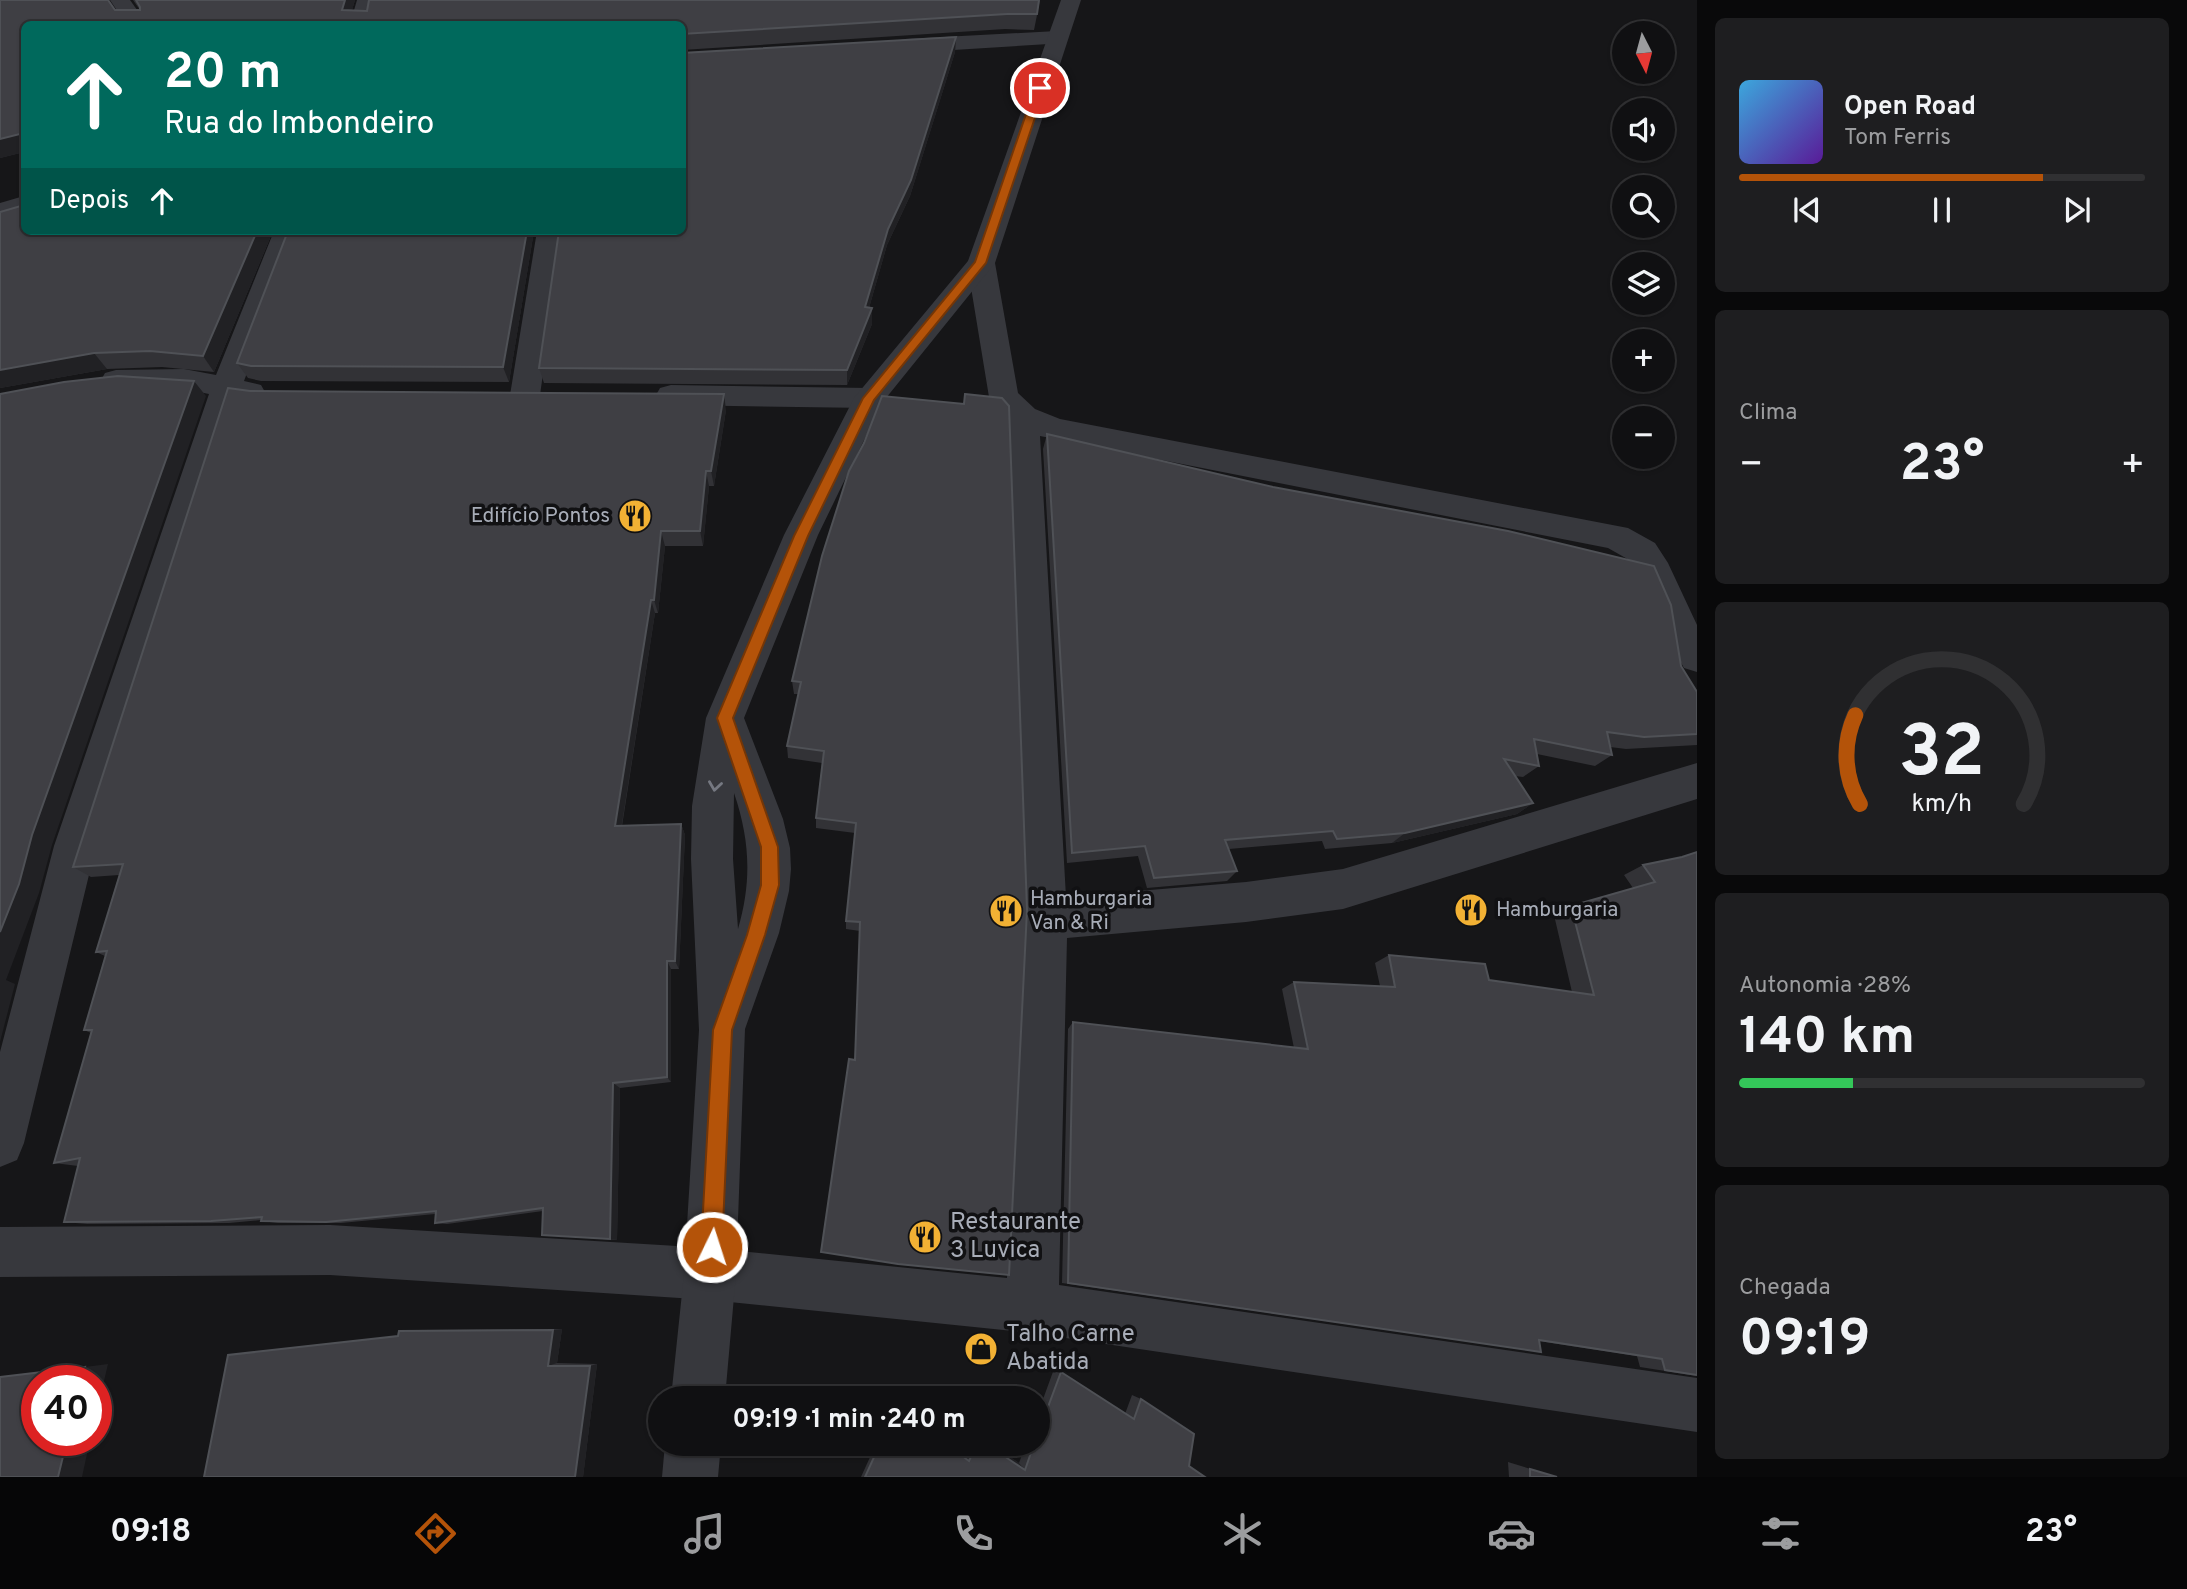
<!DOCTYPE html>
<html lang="pt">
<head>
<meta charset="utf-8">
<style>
  :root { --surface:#101012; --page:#1e1e20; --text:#f1f3f6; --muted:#9c9d9f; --line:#303032; --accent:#b45309 }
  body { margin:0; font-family:Overpass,sans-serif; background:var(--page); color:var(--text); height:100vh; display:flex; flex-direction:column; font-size:26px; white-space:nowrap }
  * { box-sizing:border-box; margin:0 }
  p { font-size:23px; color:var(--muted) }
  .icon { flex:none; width:38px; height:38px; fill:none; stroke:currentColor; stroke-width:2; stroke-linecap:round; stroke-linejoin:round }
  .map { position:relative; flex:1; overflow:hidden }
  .sheet { display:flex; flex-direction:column; gap:18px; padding:18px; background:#09090a; width:490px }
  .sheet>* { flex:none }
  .top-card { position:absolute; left:21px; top:21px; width:665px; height:214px; border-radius:10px; box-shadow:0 2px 5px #0004,0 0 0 2px var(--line); background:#00695c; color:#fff; overflow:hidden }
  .needle { width:46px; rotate:174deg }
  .controls { position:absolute; left:1612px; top:21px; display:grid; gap:14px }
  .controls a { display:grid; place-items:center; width:63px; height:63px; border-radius:50%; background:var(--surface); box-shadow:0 2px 5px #0004,0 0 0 2px var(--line); font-size:35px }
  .speed { position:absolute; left:21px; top:1365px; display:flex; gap:14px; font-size:35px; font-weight:700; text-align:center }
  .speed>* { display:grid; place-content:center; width:91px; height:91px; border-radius:50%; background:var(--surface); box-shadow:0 2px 5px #0004,0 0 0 2px var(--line); line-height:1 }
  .speed .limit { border:10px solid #d22; background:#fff; color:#111 }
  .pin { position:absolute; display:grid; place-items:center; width:60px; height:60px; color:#fff; margin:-30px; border:4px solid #fff; border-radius:50%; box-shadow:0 2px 7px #0007 }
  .me { position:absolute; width:77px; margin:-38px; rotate:4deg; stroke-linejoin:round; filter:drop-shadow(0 0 5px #0008) }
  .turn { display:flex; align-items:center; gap:24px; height:147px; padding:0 28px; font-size:32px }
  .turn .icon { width:91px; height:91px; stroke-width:2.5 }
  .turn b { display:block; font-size:49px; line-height:60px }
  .then { display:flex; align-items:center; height:66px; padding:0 28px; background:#0003; gap:14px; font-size:26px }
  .big { font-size:52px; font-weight:700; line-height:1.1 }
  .sheet .tile { flex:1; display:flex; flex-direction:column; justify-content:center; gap:10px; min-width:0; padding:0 24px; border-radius:10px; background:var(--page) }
  .sheet .dial { align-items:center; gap:0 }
  .dial svg { height:182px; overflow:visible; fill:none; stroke:var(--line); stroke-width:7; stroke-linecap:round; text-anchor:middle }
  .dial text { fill:var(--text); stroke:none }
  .song { display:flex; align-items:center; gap:21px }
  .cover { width:84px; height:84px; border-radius:10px; background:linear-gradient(135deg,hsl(200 70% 55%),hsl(270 70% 35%)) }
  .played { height:7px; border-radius:4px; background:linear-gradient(90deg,var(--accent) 75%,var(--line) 75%) }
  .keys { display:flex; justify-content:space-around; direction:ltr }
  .heat { display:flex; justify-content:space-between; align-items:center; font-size:38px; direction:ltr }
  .charge { height:10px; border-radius:5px; background:linear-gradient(90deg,#34c759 28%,var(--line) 0) }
  .trip { position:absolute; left:648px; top:1386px; width:402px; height:70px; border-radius:35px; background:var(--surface); box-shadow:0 2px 5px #0004,0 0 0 2px var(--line); font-weight:700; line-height:70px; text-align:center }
  .menu { display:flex; height:112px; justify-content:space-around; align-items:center; background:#060607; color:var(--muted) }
  .menu .icon { width:49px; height:49px }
  .menu .on { color:var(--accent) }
  .menu b { font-size:32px; color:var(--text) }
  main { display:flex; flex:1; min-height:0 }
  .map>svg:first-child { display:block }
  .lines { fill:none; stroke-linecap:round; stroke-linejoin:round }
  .minor { fill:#37383d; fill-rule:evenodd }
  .tertiary { fill:#37383d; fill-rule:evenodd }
  .wall { fill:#323236 }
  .shaded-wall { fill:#212124 }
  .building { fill:#3f3f44; stroke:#4f5156; stroke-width:2 }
  .oneway { stroke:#757881 }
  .route { fill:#b45309; stroke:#753606; stroke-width:2 }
  .labels { text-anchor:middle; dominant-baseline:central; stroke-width:7; stroke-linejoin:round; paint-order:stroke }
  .poi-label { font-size:21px; fill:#a8adb8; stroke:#111113; text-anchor:start }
  .near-poi-label { font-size:24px; fill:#a8adb8; stroke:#111113; text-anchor:start }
</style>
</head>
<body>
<main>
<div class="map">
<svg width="1697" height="1477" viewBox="0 0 1697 1477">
  <rect width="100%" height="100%" fill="#161618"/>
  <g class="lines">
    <g class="minor">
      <path d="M110,0H130L147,24H126Z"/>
      <path d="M357,0H377L371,24H350Z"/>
      <path d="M1057,31L1065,33L1068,38L1065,43L905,53L897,51L894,46L897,41L905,39Z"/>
      <path d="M24,196V212L0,220V203Z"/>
      <path d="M274,231H300L244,381L261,385L265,392L261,399L250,402L237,400L96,846L24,1143L17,1160L0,1167V1052L54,846L209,394L184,389L116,390L105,387L101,380L105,373L116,370L184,369L216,375Z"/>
      <path d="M537,231H563L540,395L536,402L525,405L514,402L510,395Z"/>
      <path d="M981,255L991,257L995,263L1018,393L1035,409L1060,419L1628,528L1655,543L1668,563L1697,625V672L1684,668L1658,622L1636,568L1631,561L1608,548L1040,436L1066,897L1246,882L1343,869L1697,763V799L1343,909L1246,922L1067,938L1059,1285L1697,1378V1432L1032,1333L710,1300L330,1275L0,1277V1227L330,1225L710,1248L1007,1278L1025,919L1009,420L989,397L967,263L971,257Z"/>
      <path d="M671,385L869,388L880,391L884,398L880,405L869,408L671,405L660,402L656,395L660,388Z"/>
    </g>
    <g class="tertiary">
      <path d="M1061,0H1081L995,263L882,403L818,535L744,718L783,819L790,848L791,869L789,891L779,933L745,1029L736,1274L725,1398H671L684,1274L699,1030L691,859L692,806L706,718L784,535L854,398L968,261ZM734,793C750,840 752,881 738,929L733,859Z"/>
      <path d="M665,1444H721L718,1477H662Z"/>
    </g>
  </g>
  <g class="wall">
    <path d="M0,0L115,10H140L133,0H355L352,10L1040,0L1034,30L1005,29L682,50V24H24V152L0,158Z"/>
    <path d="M956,37L955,52L910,196L887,245L869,308L872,324L847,385L544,383L539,368Z"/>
    <path d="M0,212L24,231H273L214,372L162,367L107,369L0,388Z"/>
    <path d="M288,231H534L509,382L261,381L248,378L237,363Z"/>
    <path d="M250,391L726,410L714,486H709L703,546H665L658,613H655L622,826L681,824L685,835L679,969H671V1082L620,1088L617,1240L542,1235L543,1211L447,1224L435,1223V1214L341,1223H278L261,1221V1220L229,1223L87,1224L64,1222L78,1166L54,1163L91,1033L84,1030L105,956L96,952L119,875L91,877L73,867Z"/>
    <path d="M1002,398L855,1060L860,931L846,929V921L855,833L816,828V818L822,763L788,758L787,746L798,694H794L792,681L963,404Z"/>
    <path d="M1047,434L1681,666L1697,692V745L1626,749L1610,747L1612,755L1595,766L1537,754L1539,766L1523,777L1515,776L1533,803L1517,814L1392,843L1325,849L1322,841L1229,849L1237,871L1227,881L1147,888L1138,856L1067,863L1043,449Z"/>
    <path d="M1697,852V1376L1640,1367L1637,1356L1539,1341L1541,1352L1062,1283L1068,1029L1073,1022L1294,1048L1282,989L1294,982L1380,986L1375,963L1389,955L1489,980L1572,992L1554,915L1571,906L1633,888L1624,875L1643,865L1682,857Z"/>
    <path d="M562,1329L557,1363L597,1364L583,1477H204L398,1335L399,1331L412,1330Z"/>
    <path d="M1054,1369L1061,1372L1125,1414L1132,1395L1141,1399L1189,1466L1205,1477H861L876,1444H950L965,1455L970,1444H990L1019,1463L1026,1444H1038V1413Z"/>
    <path d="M1508,1462L1557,1477H1509Z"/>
  </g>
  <g class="shaded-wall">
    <path d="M345,0H355L348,24L342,10Z"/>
    <path d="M956,37L955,52L910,196L887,245L865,322V307L888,229Z"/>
    <path d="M24,133V152L0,158V139Z"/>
    <path d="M257,231H273L214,372L203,356Z"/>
    <path d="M527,231H534L509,382L503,367Z"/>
    <path d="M872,308V324L847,385V370Z"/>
    <path d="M94,353L107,369L0,388V370Z"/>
    <path d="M194,381L206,396L52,845L39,893L6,980L15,984L0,1042V932L32,835Z"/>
    <path d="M724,394L726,410L714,486L711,471Z"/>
    <path d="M706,471L709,486L703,546L700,531Z"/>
    <path d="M661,531L665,546L658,613L654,600Z"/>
    <path d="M651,600L655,613L620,836L615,826Z"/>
    <path d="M1533,803L1517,814L1392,843L1405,833Z"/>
    <path d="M681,824L685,835L679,969L675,961Z"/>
    <path d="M667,961L671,969V1082L667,1077Z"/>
    <path d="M613,1083L620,1088L617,1240L610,1239Z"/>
    <path d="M562,1329L557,1363L548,1366L553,1330Z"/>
    <path d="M108,1364L96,1415V1381H81L85,1367Z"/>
    <path d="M597,1364L583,1477H575L590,1366Z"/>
    <path d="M67,1440H90L82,1477H58Z"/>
    <path d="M946,1444H950L965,1455L969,1461Z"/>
    <path d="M986,1444H990L1019,1463L1025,1470Z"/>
  </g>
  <g class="building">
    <path d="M0,0H108L115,10H140V7L136,0H345L342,10L367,11L369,0H1039L1037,14H1007L682,34V24H24V133L0,139Z"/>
    <path d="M956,37L911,180L888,229L865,307L872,308L847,370L539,368L559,231H682V53Z"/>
    <path d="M24,205V231H257L203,356L150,351L94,353L0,370V212Z"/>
    <path d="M288,231H527L503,367L251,366L237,363Z"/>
    <path d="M118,376L194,381L32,835L19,884L0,932V394L64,382Z"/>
    <path d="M228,388L250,391L724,394L711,471H706L700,531H661L654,600H651L615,826L681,824L675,961H667V1077L613,1083L610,1239L542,1235L543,1208L435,1223L436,1211L326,1222L261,1221L262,1217L211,1221L64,1222L80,1158L54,1163L92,1030H84L107,951L96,952L123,864L73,867Z"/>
    <path d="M965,394L1002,398L1009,406L1027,910L1009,1275L898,1264L821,1252L849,1059L855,1060L860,922L846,921L856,823L816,818L824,751L787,746L801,682L792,681L822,556L849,471L864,443L882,396L964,404Z"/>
    <path d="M1047,434L1273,487L1508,531L1654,566L1671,605L1681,666L1697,692V734L1644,737L1607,732L1612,755L1534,739L1539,766L1504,759L1533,803L1405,833L1337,839L1333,831L1225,840L1237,871L1154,878L1145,846L1072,853Z"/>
    <path d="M1697,852V1375L1665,1370L1662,1359L1539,1340L1541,1352L1068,1283L1073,1022L1308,1049L1294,982L1395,987L1389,955L1485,964L1489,980L1594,995L1571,906L1655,882L1643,865L1682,857Z"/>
    <path d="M553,1330L548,1366H590L575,1477H204L228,1355L398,1336L399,1331Z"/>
    <path d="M85,1367L81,1381H37V1440H67L58,1477H0V1377Z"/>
    <path d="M1061,1372L1134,1419L1141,1399L1194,1434L1189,1466L1205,1477H865L880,1444H946L969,1461L977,1444H986L1025,1470L1034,1444H1038V1434Z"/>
    <path d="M1530,1469L1557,1477H1530Z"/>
  </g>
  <defs><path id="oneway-chevron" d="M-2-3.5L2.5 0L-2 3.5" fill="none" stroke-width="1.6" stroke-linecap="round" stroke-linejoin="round" transform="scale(1.75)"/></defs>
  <use class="oneway" href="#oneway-chevron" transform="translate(715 786) rotate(98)"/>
  <path class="route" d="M1040,85L1045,88L986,263L874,400L808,536L733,718L778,847L779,885L765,935L732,1030L722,1247L719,1254L712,1257L704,1254L701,1247L713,1030L747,935L761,885V847L717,718L794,536L863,398L975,262L1035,88Z"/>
  <defs>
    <symbol id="restaurant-disc" viewBox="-11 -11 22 22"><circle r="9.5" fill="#f2b134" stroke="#111113"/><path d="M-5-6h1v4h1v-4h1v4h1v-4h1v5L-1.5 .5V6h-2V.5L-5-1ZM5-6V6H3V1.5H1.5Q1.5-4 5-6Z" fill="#111"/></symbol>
    <symbol id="shop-disc" viewBox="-11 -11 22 22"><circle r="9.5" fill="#f2b134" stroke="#111113"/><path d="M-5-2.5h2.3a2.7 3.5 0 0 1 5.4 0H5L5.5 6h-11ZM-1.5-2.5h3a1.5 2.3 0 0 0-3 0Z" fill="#111"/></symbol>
  </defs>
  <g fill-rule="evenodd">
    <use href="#restaurant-disc" x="616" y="497" width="38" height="38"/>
    <use href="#restaurant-disc" x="1452" y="891" width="38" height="38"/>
    <use href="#restaurant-disc" x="987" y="892" width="38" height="38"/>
    <use href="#restaurant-disc" x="906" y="1218" width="38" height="38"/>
    <use href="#shop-disc" x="962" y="1330" width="38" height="38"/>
  </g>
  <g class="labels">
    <g class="poi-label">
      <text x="610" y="516" text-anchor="end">Edifício Pontos</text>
      <text x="1030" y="899">Hamburgaria<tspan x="1030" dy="24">Van &amp; Ri</tspan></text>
      <text x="1496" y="910">Hamburgaria</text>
    </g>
    <g class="near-poi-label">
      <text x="950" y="1223">Restaurante<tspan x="950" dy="28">3 Luvica</tspan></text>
      <text x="1006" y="1335">Talho Carne<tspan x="1006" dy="28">Abatida</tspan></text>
    </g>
  </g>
</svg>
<div class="controls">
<a><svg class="needle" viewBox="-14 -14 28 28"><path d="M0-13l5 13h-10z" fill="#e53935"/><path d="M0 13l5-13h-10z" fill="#9c9d9f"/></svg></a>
<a><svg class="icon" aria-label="sound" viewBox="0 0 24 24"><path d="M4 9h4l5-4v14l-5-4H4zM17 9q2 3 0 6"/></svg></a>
<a><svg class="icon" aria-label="search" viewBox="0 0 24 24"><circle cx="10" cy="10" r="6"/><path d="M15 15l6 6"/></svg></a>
<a><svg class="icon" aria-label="layers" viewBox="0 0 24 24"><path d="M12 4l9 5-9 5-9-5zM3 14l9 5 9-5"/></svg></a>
<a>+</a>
<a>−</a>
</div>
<div class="speed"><div class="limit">40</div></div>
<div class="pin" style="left:1040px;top:88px;background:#d93025"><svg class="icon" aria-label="arrive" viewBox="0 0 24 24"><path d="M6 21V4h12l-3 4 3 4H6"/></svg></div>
<svg class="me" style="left:712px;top:1247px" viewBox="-20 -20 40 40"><circle r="17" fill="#b45309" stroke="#fff" stroke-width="3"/><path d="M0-11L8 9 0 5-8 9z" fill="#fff"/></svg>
<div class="trip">09:19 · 1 min · 240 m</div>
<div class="top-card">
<div class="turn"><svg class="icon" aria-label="ahead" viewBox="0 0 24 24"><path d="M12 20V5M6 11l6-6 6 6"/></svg><div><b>20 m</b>Rua do Imbondeiro</div></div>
<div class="then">Depois<svg class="icon" aria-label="ahead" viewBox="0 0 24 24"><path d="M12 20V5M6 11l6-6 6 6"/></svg></div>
</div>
</div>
<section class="sheet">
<div class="tile">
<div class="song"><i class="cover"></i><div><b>Open Road</b><p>Tom Ferris</p></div></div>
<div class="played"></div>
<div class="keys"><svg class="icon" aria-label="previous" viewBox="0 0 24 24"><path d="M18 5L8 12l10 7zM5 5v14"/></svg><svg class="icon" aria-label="pause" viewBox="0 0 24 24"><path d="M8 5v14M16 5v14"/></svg><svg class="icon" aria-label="next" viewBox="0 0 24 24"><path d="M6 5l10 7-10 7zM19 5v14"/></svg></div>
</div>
<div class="tile"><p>Clima</p>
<div class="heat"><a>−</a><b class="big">23°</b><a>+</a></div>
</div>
<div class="tile dial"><svg viewBox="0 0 100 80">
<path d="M14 69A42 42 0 1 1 86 69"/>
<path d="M14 69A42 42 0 0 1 12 30" stroke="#b45309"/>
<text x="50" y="56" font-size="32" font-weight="700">32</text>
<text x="50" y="72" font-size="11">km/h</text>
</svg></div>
<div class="tile"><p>Autonomia · 28%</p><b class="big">140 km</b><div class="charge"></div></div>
<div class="tile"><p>Chegada</p><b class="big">09:19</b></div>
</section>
</main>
<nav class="menu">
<b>09:18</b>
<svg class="icon on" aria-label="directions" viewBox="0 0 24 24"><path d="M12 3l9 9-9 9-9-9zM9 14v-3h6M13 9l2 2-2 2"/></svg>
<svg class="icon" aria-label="music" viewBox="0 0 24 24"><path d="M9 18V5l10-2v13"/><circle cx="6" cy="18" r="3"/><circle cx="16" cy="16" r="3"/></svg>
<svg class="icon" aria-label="phone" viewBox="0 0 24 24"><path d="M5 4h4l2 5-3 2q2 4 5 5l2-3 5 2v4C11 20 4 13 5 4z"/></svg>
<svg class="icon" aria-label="climate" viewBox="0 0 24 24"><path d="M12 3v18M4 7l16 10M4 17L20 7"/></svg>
<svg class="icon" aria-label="car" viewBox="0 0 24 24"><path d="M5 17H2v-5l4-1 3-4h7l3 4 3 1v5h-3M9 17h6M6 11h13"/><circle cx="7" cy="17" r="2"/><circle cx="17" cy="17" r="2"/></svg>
<svg class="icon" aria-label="filters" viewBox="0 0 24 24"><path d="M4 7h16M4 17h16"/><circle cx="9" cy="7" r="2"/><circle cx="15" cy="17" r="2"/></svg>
<b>23°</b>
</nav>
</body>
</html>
